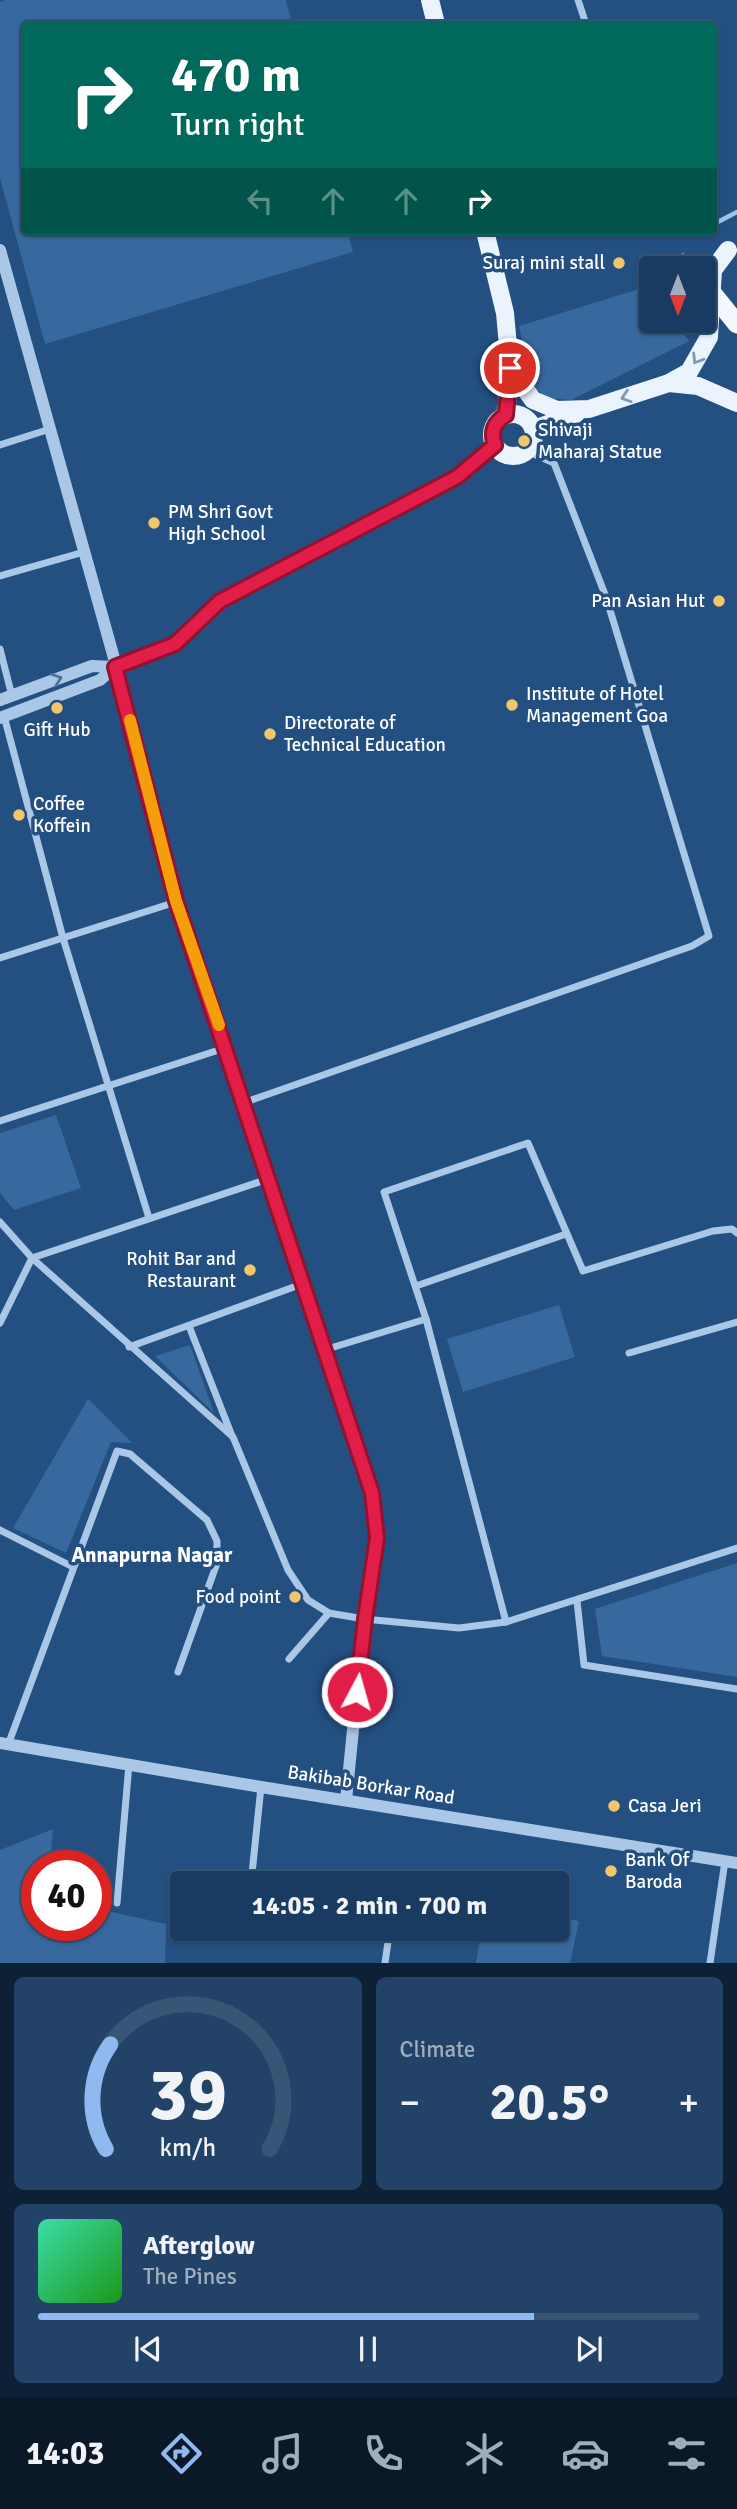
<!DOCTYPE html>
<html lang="en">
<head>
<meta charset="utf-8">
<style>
  :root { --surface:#1a3b61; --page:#234267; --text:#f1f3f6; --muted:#9fadbd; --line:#385576; --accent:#90b9f0 }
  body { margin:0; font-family:Signika,sans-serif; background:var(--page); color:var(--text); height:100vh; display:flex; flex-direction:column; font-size:26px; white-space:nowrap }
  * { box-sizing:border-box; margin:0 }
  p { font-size:23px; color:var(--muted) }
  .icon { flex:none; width:38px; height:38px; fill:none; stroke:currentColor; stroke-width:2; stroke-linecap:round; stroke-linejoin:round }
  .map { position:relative; height:1963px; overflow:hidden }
  .details { display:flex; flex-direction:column; gap:14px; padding:14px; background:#0e2035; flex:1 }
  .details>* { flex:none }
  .top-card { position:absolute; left:21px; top:21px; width:696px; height:214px; border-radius:7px; box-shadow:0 2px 5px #0004,0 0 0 2px var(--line); background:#00695c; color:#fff; overflow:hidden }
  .needle { width:46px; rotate:180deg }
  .controls { position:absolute; left:639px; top:256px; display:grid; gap:14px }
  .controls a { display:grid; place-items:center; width:77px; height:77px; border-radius:7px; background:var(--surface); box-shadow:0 2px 5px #0004,0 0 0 2px var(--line); font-size:35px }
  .speed { position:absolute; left:21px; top:1850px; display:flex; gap:14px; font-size:35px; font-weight:700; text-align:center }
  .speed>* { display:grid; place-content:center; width:91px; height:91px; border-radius:50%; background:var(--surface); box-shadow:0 2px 5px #0004,0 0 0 2px var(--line); line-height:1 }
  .speed .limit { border:10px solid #d22; background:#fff; color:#111 }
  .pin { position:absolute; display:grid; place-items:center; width:60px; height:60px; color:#fff; margin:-30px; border:4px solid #fff; border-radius:50%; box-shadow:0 2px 7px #0007 }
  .me { position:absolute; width:77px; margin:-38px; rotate:6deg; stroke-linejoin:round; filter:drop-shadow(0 0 5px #0008) }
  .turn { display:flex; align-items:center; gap:24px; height:147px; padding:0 35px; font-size:32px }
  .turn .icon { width:91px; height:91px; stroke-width:2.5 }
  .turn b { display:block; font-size:49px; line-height:60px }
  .lanes { display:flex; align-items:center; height:66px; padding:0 35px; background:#0003; justify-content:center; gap:35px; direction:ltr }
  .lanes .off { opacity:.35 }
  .big { font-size:52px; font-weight:800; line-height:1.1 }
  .details .card { flex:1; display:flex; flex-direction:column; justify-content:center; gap:10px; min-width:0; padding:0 24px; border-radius:10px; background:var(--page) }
  .details .dial { align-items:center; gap:0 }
  .dial svg { height:182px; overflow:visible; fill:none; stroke:var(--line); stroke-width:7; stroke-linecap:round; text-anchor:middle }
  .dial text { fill:var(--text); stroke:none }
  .song { display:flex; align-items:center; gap:21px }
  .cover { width:84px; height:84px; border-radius:10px; background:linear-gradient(135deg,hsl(160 70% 55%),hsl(120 70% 35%)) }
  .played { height:7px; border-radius:4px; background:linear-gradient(90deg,var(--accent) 75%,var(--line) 75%) }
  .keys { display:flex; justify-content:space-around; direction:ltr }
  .heat { display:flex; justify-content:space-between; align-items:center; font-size:38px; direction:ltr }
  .details .tiles { flex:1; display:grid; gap:14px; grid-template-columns:1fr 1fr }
  .card:last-child { grid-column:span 2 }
  .trip { position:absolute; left:170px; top:1871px; width:399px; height:70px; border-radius:7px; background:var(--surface); box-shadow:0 2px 5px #0004,0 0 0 2px var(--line); font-weight:800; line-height:70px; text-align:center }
  .tabs { display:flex; height:112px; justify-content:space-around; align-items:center; background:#0a1827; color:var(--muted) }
  .tabs .icon { width:49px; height:49px }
  .tabs .active { color:var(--accent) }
  .tabs b { font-size:32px; color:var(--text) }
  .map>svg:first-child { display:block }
  .green { fill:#37699e }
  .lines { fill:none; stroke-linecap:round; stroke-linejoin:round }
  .stream { stroke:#9ec3e8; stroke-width:4.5 }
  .minor { stroke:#aac7e7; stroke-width:7 }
  .tertiary { stroke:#aac7e7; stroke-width:12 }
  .primary { stroke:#ebf3fd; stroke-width:18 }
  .trunk { stroke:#f5f9fe; stroke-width:19 }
  .oneway { stroke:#7d99b9 }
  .oneway2 { stroke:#4c73a0 }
  .route-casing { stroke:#92132f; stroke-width:18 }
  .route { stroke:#e11d48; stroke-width:12 }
  .slow { stroke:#f59e0b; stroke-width:12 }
  .poi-dot { fill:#f2c76c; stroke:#234f81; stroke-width:2.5 }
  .labels { text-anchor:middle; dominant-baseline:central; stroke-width:7; stroke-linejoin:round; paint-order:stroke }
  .poi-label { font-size:19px; fill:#fff; stroke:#234f81; text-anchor:start }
  .street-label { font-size:19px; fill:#fff; stroke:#234f81 }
  .neighbourhood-label { font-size:21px; font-weight:bold; fill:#fff; stroke:#234f81 }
</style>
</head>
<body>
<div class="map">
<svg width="737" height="1963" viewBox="0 0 737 1963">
  <rect width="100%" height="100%" fill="#234f81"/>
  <g class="green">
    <path d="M6,0H286L292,24H24V231H347L353,252L45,344L0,178V2Z"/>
    <path d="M649,286L651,289V320H674L689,341L571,400L547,398L531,385L519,326Z"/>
    <path d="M56,1115L81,1188L14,1210L0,1193V1133Z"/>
    <path d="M559,1305L575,1357L463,1392L447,1339Z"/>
    <path d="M190,1345L214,1413L155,1356Z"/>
    <path d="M88,1399L132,1443L111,1442L66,1553L13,1528Z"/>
    <path d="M737,1563V1677L602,1656L595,1609Z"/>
    <path d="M53,1829L50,1865L37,1866V1925H96V1877L107,1878L103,1910L166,1924L165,1963H0V1850Z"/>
    <path d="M557,1917L579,1921L570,1963H476L481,1933L459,1929L556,1928Z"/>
  </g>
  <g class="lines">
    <path class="stream" d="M714,224L737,212"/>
    <g class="minor">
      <path d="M578,0L586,24"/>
      <path d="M0,445L50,429"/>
      <path d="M0,576L84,552"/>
      <path d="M0,649L12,696"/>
      <path d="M4,716L63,938L149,1218"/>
      <path d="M0,958L176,902"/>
      <path d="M243,1103L692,946L709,936L606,597L554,463L527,451"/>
      <path d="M0,1121L225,1048"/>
      <path d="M0,1222L32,1258L233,1437L288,1570L308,1600L329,1613L364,1619L459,1628L506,1622L737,1548"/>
      <path d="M416,1286L566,1234"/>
      <path d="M0,1323L32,1258L268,1179"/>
      <path d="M189,1326L232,1436"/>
      <path d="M129,1347L302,1284"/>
      <path d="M324,1350L426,1319"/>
      <path d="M629,1353L737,1322"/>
      <path d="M0,1530L73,1567"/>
      <path d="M577,1601L584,1665L737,1689"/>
      <path d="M506,1622L426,1319L384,1192L528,1143L583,1271L713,1231L732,1229L737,1233"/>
      <path d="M289,1659L329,1613"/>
      <path d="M8,1745L117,1451L130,1454L207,1520L217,1541V1563L178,1672"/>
      <path d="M251,1883L261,1787"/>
      <path d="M117,1903L129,1764"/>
      <path d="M385,1963L390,1928"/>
      <path d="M710,1963L725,1861"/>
    </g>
    <g class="tertiary">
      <path d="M0,250L124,694L176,902L372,1493L377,1538L364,1619L346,1800"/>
      <path d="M0,700L92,666L115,667"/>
      <path d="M0,718L100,680L115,667L175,644L220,601L457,477L495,445"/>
      <path d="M0,1743L261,1787L737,1863"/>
    </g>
    <g class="primary">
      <path d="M430,0L436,24"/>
      <path d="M485,231L505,313L510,368L533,400L557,410L589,409L669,383L698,386L737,403"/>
      <path d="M669,383L689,372L709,337L713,270L728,250"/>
      <circle cx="513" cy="435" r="21"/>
      <path d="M506,415L510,368"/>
      <path d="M534,429L576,414"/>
    </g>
    <g class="trunk">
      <path d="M683,263L688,268"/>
      <path d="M704,283L737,324"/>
    </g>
  </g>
  <defs><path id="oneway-chevron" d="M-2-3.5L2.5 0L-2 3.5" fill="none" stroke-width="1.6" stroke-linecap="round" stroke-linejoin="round" transform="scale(1.75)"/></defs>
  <g class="oneway">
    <use href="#oneway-chevron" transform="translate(697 359) rotate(122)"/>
    <use href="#oneway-chevron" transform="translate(626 397) rotate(162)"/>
  </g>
  <use class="oneway2" href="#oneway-chevron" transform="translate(57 679) rotate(-20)"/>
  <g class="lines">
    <defs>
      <path id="route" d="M357,1692L365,1619L377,1538L372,1493L176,901L115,667L175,644L220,601L457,477L495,445C490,432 494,422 506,415L510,368"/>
    </defs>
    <use href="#route" class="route-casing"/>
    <use href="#route" class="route"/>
    <path class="slow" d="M130,720L176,901L219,1025"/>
  </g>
  <g class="poi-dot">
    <circle cx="619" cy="263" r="7"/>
    <circle cx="524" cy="441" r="7"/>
    <circle cx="154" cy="523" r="7"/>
    <circle cx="719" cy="601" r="7"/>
    <circle cx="512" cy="705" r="7"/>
    <circle cx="57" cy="708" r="7"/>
    <circle cx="270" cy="734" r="7"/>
    <circle cx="19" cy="815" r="7"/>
    <circle cx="250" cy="1270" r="7"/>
    <circle cx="295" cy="1597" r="7"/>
    <circle cx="614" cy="1806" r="7"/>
    <circle cx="611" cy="1871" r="7"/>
  </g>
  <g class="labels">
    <g class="poi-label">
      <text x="605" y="263" text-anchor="end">Suraj mini stall</text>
      <text x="538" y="430">Shivaji<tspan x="538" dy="22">Maharaj Statue</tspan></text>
      <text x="168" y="512">PM Shri Govt<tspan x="168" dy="22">High School</tspan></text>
      <text x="705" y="601" text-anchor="end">Pan Asian Hut</text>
      <text x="526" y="694">Institute of Hotel<tspan x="526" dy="22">Management Goa</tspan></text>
      <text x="284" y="723">Directorate of<tspan x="284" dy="22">Technical Education</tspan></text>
      <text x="57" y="730" text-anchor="middle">Gift Hub</text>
      <text x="33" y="804">Coffee<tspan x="33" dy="22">Koffein</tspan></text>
      <text x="236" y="1259" text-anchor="end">Rohit Bar and<tspan x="236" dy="22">Restaurant</tspan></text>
      <text x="281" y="1597" text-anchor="end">Food point</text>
      <text x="628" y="1806">Casa Jeri</text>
      <text x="625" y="1860">Bank Of<tspan x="625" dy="22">Baroda</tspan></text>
    </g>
    <g class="street-label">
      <text transform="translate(371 1785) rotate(9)">Bakibab Borkar Road</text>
    </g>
    <g class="neighbourhood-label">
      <text x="152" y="1555">Annapurna Nagar</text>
    </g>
  </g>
</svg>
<div class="controls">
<a><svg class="needle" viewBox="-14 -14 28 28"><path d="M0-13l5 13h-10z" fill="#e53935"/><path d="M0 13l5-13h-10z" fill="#9fadbd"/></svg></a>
</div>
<div class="speed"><div class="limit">40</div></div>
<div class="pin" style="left:510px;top:368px;background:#d93025"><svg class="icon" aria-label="arrive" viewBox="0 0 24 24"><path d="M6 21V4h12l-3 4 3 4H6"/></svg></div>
<svg class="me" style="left:357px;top:1692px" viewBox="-20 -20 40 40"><circle r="17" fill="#e11d48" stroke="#fff" stroke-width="3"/><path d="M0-11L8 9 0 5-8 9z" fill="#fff"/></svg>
<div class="trip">14:05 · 2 min · 700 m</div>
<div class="top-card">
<div class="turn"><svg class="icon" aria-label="right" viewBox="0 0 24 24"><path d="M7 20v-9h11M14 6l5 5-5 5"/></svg><div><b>470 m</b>Turn right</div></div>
<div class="lanes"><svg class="icon off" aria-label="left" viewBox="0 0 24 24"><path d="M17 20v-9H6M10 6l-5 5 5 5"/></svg><svg class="icon off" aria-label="ahead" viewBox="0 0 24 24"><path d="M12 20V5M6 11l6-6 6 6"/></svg><svg class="icon off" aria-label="ahead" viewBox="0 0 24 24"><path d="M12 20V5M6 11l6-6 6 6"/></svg><svg class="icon" aria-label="right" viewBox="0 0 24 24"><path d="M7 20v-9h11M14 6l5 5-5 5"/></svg></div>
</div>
</div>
<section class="details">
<div class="tiles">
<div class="card dial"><svg viewBox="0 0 100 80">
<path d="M14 69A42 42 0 1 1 86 69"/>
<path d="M14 69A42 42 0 0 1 16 23" stroke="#90b9f0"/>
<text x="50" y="56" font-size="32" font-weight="700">39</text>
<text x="50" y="72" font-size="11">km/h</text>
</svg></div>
<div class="card"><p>Climate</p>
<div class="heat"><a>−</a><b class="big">20.5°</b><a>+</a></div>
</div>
<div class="card">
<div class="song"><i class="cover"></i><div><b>Afterglow</b><p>The Pines</p></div></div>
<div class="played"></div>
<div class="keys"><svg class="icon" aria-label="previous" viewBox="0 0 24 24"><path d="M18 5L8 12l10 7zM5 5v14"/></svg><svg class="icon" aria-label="pause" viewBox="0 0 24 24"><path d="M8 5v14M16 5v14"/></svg><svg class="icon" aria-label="next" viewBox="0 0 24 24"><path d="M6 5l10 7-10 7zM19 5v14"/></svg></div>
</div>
</div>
</section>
<nav class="tabs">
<b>14:03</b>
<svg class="icon active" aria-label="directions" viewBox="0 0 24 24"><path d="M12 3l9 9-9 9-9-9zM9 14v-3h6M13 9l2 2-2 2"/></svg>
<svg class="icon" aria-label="music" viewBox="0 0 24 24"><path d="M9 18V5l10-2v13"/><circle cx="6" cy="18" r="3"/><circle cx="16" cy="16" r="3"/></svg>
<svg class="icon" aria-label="phone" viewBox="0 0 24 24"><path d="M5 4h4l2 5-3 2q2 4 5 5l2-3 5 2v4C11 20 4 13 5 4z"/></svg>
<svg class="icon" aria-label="climate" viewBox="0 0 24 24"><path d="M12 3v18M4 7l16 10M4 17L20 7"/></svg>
<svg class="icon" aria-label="car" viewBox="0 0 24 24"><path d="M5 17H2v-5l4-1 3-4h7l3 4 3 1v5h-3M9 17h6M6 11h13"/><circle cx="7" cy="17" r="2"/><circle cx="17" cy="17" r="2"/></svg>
<svg class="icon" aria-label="filters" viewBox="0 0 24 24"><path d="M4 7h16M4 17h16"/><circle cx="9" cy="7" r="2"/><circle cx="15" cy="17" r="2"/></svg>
</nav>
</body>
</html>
